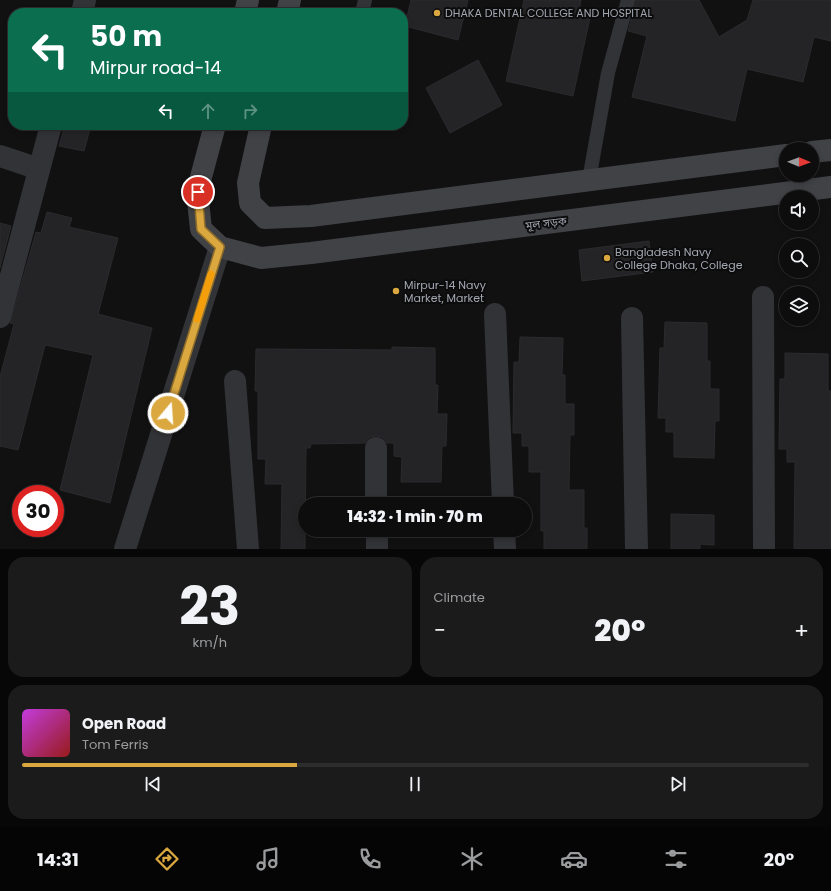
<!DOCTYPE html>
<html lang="en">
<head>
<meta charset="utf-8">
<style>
  :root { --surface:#0d0d0e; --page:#1b1b1c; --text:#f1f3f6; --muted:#9a9c9e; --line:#2d2d2e; --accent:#dba840 }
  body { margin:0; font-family:Poppins,"Noto Sans Bengali",sans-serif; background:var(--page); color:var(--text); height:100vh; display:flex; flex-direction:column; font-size:15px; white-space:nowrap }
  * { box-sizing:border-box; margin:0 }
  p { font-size:13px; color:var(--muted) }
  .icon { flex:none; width:22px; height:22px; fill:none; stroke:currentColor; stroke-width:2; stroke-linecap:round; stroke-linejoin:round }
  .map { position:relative; height:549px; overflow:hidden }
  .side { display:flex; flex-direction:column; gap:8px; padding:8px; background:#070708; flex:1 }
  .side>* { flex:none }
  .hud { position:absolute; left:8px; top:8px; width:400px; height:122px; border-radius:16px; box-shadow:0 2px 6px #0003,0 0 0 1px var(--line); background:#0b6e4f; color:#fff; overflow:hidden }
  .needle { width:26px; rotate:91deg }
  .tools { position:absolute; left:779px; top:142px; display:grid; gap:8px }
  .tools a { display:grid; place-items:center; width:40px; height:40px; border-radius:50%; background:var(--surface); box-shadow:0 2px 6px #0003,0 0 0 1px var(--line); font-size:20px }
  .speed { position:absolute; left:12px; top:485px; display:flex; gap:8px; font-size:20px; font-weight:700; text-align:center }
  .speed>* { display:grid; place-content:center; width:52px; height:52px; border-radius:50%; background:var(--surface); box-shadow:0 2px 6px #0003,0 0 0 1px var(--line); line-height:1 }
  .speed .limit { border:6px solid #d22; background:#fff; color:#111 }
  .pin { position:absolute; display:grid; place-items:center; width:34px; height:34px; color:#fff; margin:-17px; border:2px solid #fff; border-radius:50%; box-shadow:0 1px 4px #0007 }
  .me { position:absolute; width:44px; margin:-22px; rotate:18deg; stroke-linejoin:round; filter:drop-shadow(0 0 3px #0008) }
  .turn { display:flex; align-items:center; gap:14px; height:84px; padding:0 16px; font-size:18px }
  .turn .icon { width:52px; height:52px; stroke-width:2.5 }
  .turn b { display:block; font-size:28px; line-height:34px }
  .lanes { display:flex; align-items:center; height:38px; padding:0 16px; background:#0003; justify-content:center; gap:20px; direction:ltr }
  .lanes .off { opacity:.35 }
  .big { font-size:30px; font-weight:800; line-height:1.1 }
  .side .tile { flex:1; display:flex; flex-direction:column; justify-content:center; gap:6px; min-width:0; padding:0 14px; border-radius:16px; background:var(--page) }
  .side .dial { align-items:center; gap:0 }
  .dial b { font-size:52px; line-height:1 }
  .song { display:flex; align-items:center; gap:12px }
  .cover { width:48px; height:48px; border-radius:6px; background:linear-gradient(135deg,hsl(290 70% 55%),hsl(0 70% 35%)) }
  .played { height:4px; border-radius:2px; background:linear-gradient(90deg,var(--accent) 35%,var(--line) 35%) }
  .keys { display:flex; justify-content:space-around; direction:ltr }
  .heat { display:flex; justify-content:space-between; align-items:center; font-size:22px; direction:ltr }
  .side .tiles { flex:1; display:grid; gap:8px; grid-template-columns:1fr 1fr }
  .tile:last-child { grid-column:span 2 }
  .trip { position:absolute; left:298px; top:497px; width:234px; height:40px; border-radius:20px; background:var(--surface); box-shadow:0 2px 6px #0003,0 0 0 1px var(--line); font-weight:800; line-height:40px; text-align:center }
  .tabs { display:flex; height:64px; justify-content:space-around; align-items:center; background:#050506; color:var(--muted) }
  .tabs .icon { width:28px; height:28px }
  .tabs .active { color:var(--accent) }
  .tabs b { font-size:18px; color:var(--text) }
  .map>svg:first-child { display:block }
  .building { fill:#242426; stroke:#2b2b2d }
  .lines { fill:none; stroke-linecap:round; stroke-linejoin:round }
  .lane { stroke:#323336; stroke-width:14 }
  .street { stroke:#323336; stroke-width:22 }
  .secondary { stroke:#404246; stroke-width:22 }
  .route-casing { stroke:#8e6d2a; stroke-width:10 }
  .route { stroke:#dba840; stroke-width:7 }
  .slow { stroke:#f59e0b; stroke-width:7 }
  .poi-dot { fill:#dba840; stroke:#0c0c0d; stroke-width:1.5 }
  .labels { text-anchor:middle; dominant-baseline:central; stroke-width:4; stroke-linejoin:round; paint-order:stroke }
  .poi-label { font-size:11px; fill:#a3a7b1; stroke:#0c0c0d; text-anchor:start }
  .street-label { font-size:11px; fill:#a3a7b1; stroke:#0c0c0d }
</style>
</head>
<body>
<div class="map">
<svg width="831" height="549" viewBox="0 0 831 549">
  <rect width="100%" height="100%" fill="#111112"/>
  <g class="building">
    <path d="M411,0H468L458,40L405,26Z"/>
    <path d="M524,0H581L579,11L591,13L573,96L506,81Z"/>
    <path d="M636,0H699L719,37L747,20L753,0H831V41L814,37L803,82L747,69L735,121L632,97L647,36L628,31Z"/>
    <path d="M478,60L502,105L450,133L426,88Z"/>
    <path d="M65,125H91L84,151L59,146Z"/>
    <path d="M47,212L72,218L69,227L118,238L98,314L152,328L110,503L60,490L93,355L45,345L18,450L0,446V377L14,324L10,323L36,232L41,233Z"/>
    <path d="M0,223L11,226L0,268Z"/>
    <path d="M649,241L653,272L582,281L579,250Z"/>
    <path d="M665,322L707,323V361H710V389H719V421H715L714,458L674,457V432H666V418H658L660,348H664Z"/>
    <path d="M520,337L563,338L562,375H565V404H574V435H570L569,490H584V528H587V549H544V531H541V472H529V446H522V433H513L514,362H519Z"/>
    <path d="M392,347L435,348V385H438L437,414H447L446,446H442L441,482H401L402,457L394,456V443H387L382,437L376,436L370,437L365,443L311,444L310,448H306L305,549H281L282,484H265L266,459H258V391H255L256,349L392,350Z"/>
    <path d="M785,353L828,354V391H831V549H794L795,462H787V449H779L780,379H785Z"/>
    <path d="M671,514L714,515V545L700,544V549H671Z"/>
  </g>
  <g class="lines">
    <g class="lane">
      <path d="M362,13L365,0"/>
      <path d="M589,180L608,73L628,0"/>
    </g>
    <g class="street">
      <path d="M82,13L85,0"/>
      <path d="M0,156L39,169"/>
      <path d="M763,297L764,549"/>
      <path d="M0,317L51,125"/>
      <path d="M376,504V448V504"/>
      <path d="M503,504L495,314L503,504"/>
      <path d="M377,530V549"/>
      <path d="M504,530L505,549"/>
      <path d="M125,549L220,247"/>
      <path d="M248,549L235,381L248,549"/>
      <path d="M636,549L632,318L637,549"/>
    </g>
    <g class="secondary">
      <path d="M245,13L248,0"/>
      <path d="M287,13L290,0"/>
      <path d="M215,125L197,192L201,229L220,247L261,258L311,253L831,187"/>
      <path d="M261,125L248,183L250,203L265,218L311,216L786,155"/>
      <path d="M812,152L831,150"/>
    </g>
  </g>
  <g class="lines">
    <defs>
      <path id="route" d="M168,413L220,247L201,229L198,192"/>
    </defs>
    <use href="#route" class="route-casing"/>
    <use href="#route" class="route"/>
    <path class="slow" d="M197,319L211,274"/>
  </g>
  <g class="poi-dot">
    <circle cx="437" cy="13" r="4"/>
    <circle cx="607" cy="258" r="4"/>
    <circle cx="396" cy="291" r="4"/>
  </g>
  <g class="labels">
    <g class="poi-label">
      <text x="445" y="13">DHAKA DENTAL COLLEGE AND HOSPITAL</text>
      <text x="615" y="252">Bangladesh Navy<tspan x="615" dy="13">College Dhaka, College</tspan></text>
      <text x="404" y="285">Mirpur-14 Navy<tspan x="404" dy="13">Market, Market</tspan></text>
    </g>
    <g class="street-label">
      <text transform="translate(546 223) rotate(-7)">মূল সড়ক</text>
    </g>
  </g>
</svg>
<div class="tools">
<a><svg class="needle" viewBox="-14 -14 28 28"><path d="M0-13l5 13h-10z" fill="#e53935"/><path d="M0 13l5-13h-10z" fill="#9a9c9e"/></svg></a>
<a><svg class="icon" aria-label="sound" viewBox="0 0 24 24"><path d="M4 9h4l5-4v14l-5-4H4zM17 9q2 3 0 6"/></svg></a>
<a><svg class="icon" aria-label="search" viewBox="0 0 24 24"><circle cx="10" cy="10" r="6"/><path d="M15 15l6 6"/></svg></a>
<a><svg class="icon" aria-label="layers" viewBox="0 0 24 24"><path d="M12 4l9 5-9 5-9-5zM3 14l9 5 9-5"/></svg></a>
</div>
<div class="speed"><div class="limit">30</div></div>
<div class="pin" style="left:198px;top:192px;background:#d93025"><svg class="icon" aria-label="arrive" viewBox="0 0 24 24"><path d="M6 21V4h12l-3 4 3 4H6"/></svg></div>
<svg class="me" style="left:168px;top:413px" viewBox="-20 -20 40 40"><circle r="17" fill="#dba840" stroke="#fff" stroke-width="3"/><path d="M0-11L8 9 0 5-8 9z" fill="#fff"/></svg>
<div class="trip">14:32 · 1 min · 70 m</div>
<div class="hud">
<div class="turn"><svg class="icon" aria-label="left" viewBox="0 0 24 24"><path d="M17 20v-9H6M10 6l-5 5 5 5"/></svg><div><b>50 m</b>Mirpur road-14</div></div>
<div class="lanes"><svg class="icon" aria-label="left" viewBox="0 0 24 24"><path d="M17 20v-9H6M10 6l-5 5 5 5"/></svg><svg class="icon off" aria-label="ahead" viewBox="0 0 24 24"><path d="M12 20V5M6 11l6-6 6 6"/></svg><svg class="icon off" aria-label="right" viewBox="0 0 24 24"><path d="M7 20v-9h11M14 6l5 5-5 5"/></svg></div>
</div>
</div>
<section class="side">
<div class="tiles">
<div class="tile dial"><b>23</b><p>km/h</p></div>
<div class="tile"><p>Climate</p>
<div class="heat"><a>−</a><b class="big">20°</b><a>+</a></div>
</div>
<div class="tile">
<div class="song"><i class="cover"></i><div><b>Open Road</b><p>Tom Ferris</p></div></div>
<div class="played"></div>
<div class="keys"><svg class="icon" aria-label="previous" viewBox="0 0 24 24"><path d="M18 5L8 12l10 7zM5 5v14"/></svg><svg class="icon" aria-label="pause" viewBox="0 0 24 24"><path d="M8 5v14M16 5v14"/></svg><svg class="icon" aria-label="next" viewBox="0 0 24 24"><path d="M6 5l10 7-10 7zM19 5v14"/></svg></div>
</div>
</div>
</section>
<nav class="tabs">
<b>14:31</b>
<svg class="icon active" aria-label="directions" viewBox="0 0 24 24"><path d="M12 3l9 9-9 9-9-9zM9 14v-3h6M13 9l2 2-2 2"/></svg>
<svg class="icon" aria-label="music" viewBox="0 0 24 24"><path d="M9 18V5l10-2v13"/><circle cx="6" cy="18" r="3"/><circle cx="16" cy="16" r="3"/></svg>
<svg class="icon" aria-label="phone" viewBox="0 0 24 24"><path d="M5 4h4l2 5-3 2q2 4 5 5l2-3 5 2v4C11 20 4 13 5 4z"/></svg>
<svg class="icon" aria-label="climate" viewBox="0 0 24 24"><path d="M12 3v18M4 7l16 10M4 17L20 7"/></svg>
<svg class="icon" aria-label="car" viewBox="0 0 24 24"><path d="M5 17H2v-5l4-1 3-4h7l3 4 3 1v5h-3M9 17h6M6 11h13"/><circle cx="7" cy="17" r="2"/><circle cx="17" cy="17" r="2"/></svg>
<svg class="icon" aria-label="filters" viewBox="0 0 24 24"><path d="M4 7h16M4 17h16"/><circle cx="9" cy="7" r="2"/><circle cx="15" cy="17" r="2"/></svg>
<b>20°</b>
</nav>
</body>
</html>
